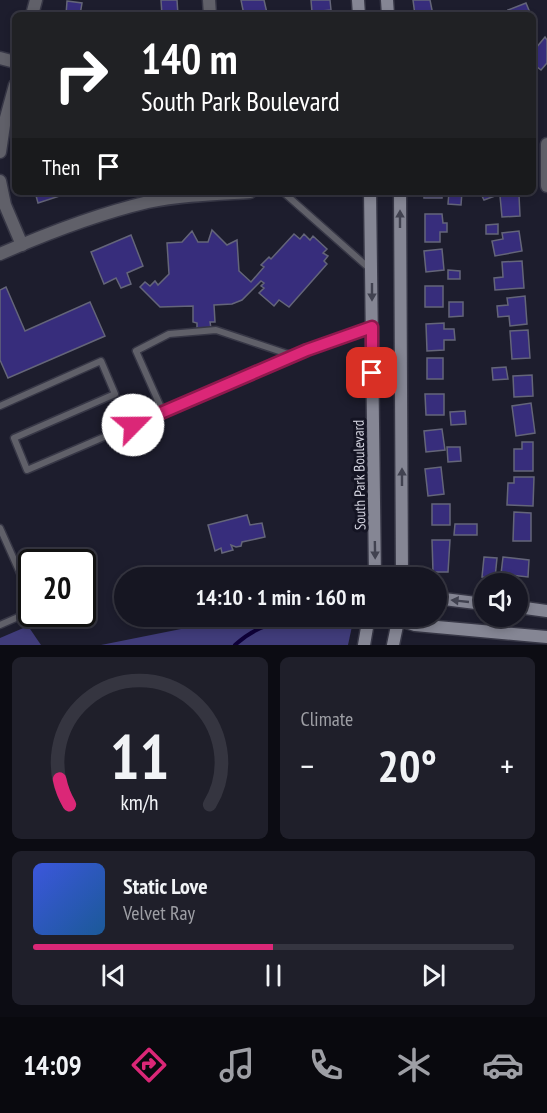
<!DOCTYPE html>
<html lang="en">
<head>
<meta charset="utf-8">
<style>
  :root { --surface:#161622; --page:#1f1f2a; --text:#f1f3f6; --muted:#9e9fa5; --line:#353540; --accent:#db2777 }
  body { margin:0; font-family:"PT Sans Narrow",sans-serif; background:var(--page); color:var(--text); height:100vh; display:flex; flex-direction:column; font-size:22px; white-space:nowrap }
  * { box-sizing:border-box; margin:0 }
  p { font-size:20px; color:var(--muted) }
  .icon { flex:none; width:33px; height:33px; fill:none; stroke:currentColor; stroke-width:2; stroke-linecap:round; stroke-linejoin:round }
  .map { position:relative; height:645px; overflow:hidden }
  .panel { display:flex; flex-direction:column; gap:12px; padding:12px; background:#0c0c13; flex:1 }
  .panel>* { flex:none }
  .guide { position:absolute; left:12px; top:12px; width:524px; height:183px; border-radius:9px; box-shadow:0 3px 9px #0003,0 0 0 2px var(--line); background:#202124; color:#fff; overflow:hidden }
  .fabs { position:absolute; left:474px; top:573px; display:grid; gap:12px }
  .fabs a { display:grid; place-items:center; width:54px; height:54px; border-radius:50%; background:var(--surface); box-shadow:0 3px 9px #0003,0 0 0 2px var(--line); font-size:30px }
  .speed { position:absolute; left:18px; top:549px; display:flex; gap:12px; font-size:30px; font-weight:700; text-align:center }
  .speed>* { display:grid; place-content:center; width:78px; height:78px; border-radius:50%; background:var(--surface); box-shadow:0 3px 9px #0003,0 0 0 2px var(--line); line-height:1 }
  .speed .limit { border:3px solid #111; border-radius:9px; background:#fff; color:#111 }
  .pin { position:absolute; display:grid; place-items:center; width:51px; height:51px; color:#fff; margin:-26px; border-radius:12px; box-shadow:0 3px 9px #0006 }
  .me { position:absolute; width:66px; margin:-33px; rotate:67deg; stroke-linejoin:round; filter:drop-shadow(0 0 4px #0008) }
  .turn { display:flex; align-items:center; gap:21px; height:126px; padding:0 30px; font-size:27px }
  .turn .icon { width:78px; height:78px; stroke-width:2.5 }
  .turn b { display:block; font-size:42px; line-height:51px }
  .then { display:flex; align-items:center; height:57px; padding:0 30px; background:#0003; gap:12px; font-size:22px }
  .big { font-size:45px; font-weight:800; line-height:1.1 }
  .panel .card { flex:1; display:flex; flex-direction:column; justify-content:center; gap:9px; min-width:0; padding:0 21px; border-radius:9px; background:var(--page) }
  .panel .dial { align-items:center; gap:0 }
  .dial svg { height:156px; overflow:visible; fill:none; stroke:var(--line); stroke-width:7; stroke-linecap:round; text-anchor:middle }
  .dial text { fill:var(--text); stroke:none }
  .song { display:flex; align-items:center; gap:18px }
  .cover { width:72px; height:72px; border-radius:9px; background:linear-gradient(135deg,hsl(230 70% 55%),hsl(210 70% 35%)) }
  .played { height:6px; border-radius:3px; background:linear-gradient(90deg,var(--accent) 50%,var(--line) 50%) }
  .keys { display:flex; justify-content:space-around; direction:ltr }
  .heat { display:flex; justify-content:space-between; align-items:center; font-size:33px; direction:ltr }
  .panel .tiles { flex:1; display:grid; gap:12px; grid-template-columns:1fr 1fr }
  .card:last-child { grid-column:span 2 }
  .trip { position:absolute; left:114px; top:567px; width:333px; height:60px; border-radius:30px; background:var(--surface); box-shadow:0 3px 9px #0003,0 0 0 2px var(--line); font-weight:800; line-height:60px; text-align:center }
  .tabs { display:flex; height:96px; justify-content:space-around; align-items:center; background:#09090e; color:var(--muted) }
  .tabs .icon { width:42px; height:42px }
  .tabs .selected { color:var(--accent) }
  .tabs b { font-size:27px; color:var(--text) }
  .map>svg:first-child { display:block }
  .green { fill:#403c7a }
  .lines { fill:none; stroke-linecap:round; stroke-linejoin:round }
  .stream { stroke:#0e0038; stroke-width:4 }
  .building { fill:#372d7c; stroke:#646579; stroke-width:1.5 }
  .lane-casing { stroke:#373746; stroke-width:9 }
  .street-casing { stroke:#373746; stroke-width:15 }
  .secondary-casing { stroke:#373746; stroke-width:15 }
  .lane { stroke:#606069; stroke-width:6 }
  .street { stroke:#606069; stroke-width:12 }
  .secondary { stroke:#858694; stroke-width:12 }
  .oneway { fill:#414250 }
  .route-casing { stroke:#8e194d; stroke-width:15 }
  .route { stroke:#db2777; stroke-width:10 }
  .labels { text-anchor:middle; dominant-baseline:central; stroke-width:6; stroke-linejoin:round; paint-order:stroke }
  .street-label { font-size:15px; fill:#d5d5e1; stroke:#141423 }
</style>
</head>
<body>
<div class="map">
<svg width="547" height="645" viewBox="0 0 547 645">
  <rect width="100%" height="100%" fill="#1d1d2d"/>
  <g class="green">
    <path d="M241,617H354L348,645H101Z"/>
    <path d="M28,626L41,645H0V638Z"/>
  </g>
  <g class="lines">
    <path class="stream" d="M235,645C265,617 298,618 337,620"/>
  </g>
  <g class="building">
    <path d="M161,0H177L178,15H162Z"/>
    <path d="M241,0H264L267,13L244,15Z"/>
    <path d="M311,0H330L331,10L312,12Z"/>
    <path d="M413,0H430L433,15H415Z"/>
    <path d="M67,1L82,3L80,15H66Z"/>
    <path d="M526,3L531,15H511L508,10Z"/>
    <path d="M545,37L547,40V63L541,70L532,63V45L536,48Z"/>
    <path d="M35,192H69V193L38,203Z"/>
    <rect x="424" y="192" width="18" height="6"/>
    <path d="M449,192H462L461,205L448,204Z"/>
    <path d="M480,192H494L495,196L484,200Z"/>
    <path d="M519,195L520,216L502,217L500,196Z"/>
    <path d="M425,214H442L443,223H447V232H440V242H425Z"/>
    <path d="M498,224V234H486V225Z"/>
    <path d="M212,230L227,245L237,240L239,271L251,282L264,267L261,265L269,257L271,259L294,234L300,239L304,234L310,240L313,236L327,249L323,253L328,256L324,261L327,264L289,307L279,300L274,306L259,293L264,288L261,286L264,283L261,281L242,300L232,304L214,305L215,322H210L211,328L197,329V323L193,322V306L160,307L140,287L145,282L150,286L155,281L158,285L169,274L167,243L182,242L192,231L198,242H208Z"/>
    <path d="M519,231L522,251L495,256L492,241L503,239L502,233Z"/>
    <path d="M131,235L143,266L127,273L131,284L121,288L116,278L104,284L91,252Z"/>
    <path d="M442,249L444,270L426,272L424,251Z"/>
    <path d="M522,261L524,288L495,290L494,278L503,277L502,262Z"/>
    <path d="M448,270L460,271V279H448Z"/>
    <rect x="425" y="286" width="18" height="21"/>
    <path d="M6,287L25,331L90,302L105,336L8,378L0,360V290Z"/>
    <path d="M525,296L527,324L510,326L509,316L498,317L497,306L508,305L507,298Z"/>
    <path d="M449,302H463V316L449,317Z"/>
    <path d="M444,323V329H454L455,340H444V350L427,351L426,324Z"/>
    <path d="M528,330L530,358L512,359L510,331Z"/>
    <rect x="427" y="358" width="16" height="21"/>
    <path d="M506,367L508,379L493,380L492,368Z"/>
    <path d="M532,375L533,396L514,397L513,376Z"/>
    <path d="M425,394H444V415H426Z"/>
    <path d="M531,403L535,433L516,436L512,406Z"/>
    <path d="M465,411L466,424L451,425L450,412Z"/>
    <path d="M442,429L445,450L426,452L424,431Z"/>
    <path d="M522,442H533V471H514V449H522Z"/>
    <path d="M447,447H460L461,461L448,462Z"/>
    <path d="M441,467L444,494L428,496L425,469Z"/>
    <path d="M514,477H534L533,506L507,505L508,483H514Z"/>
    <rect x="432" y="504" width="18" height="21"/>
    <path d="M514,512L531,513V541H513Z"/>
    <path d="M247,515L250,525L262,523L265,537L242,542L241,546L236,547L231,545L233,550L222,553L221,548L215,551L208,525Z"/>
    <path d="M455,524H477V535H454Z"/>
    <path d="M432,540H450L448,572H433Z"/>
    <path d="M484,557L497,558L495,578L482,577Z"/>
    <path d="M503,557L529,560L528,577L501,574Z"/>
  </g>
  <g class="lines">
    <defs>
      <g id="lane">
        <path d="M283,192L370,269"/>
        <path d="M0,406L101,361L115,394L14,438L27,470L307,350L371,327"/>
        <path d="M163,412L136,351L169,334L216,330L294,356"/>
        <path d="M0,528L32,600"/>
        <path d="M0,625L32,611"/>
      </g>
      <g id="street">
        <path d="M209,0L210,15"/>
        <path d="M32,15L36,0"/>
        <path d="M0,58L15,62"/>
        <path d="M547,144V186"/>
        <path d="M0,152L4,125L15,85"/>
        <path d="M0,181L5,205L22,245"/>
        <path d="M0,254C48,233 97,214 148,202C181,195 217,194 250,192"/>
      </g>
      <g id="secondary">
        <path d="M358,0L359,15"/>
        <path d="M387,0L388,15"/>
        <path d="M370,192L375,578"/>
        <path d="M400,192L402,578"/>
        <path d="M436,598L484,604"/>
        <path d="M518,607L547,611"/>
        <path d="M388,616L415,625L547,637"/>
        <path d="M364,645L369,616"/>
        <path d="M393,645L399,616"/>
      </g>
    </defs>
    <use href="#lane" class="lane-casing"/>
    <use href="#street" class="street-casing"/>
    <use href="#secondary" class="secondary-casing"/>
    <use href="#lane" class="lane"/>
    <use href="#street" class="street"/>
    <use href="#secondary" class="secondary"/>
  </g>
  <defs><path id="oneway-solid" d="M-6-.8H1V-3.2L6.5 0L1 3.2V.8H-6Z" transform="scale(1.5)"/></defs>
  <g class="oneway">
    <use href="#oneway-solid" transform="translate(400 219) rotate(-90)"/>
    <use href="#oneway-solid" transform="translate(372 292) rotate(90)"/>
    <use href="#oneway-solid" transform="translate(402 477) rotate(-90)"/>
    <use href="#oneway-solid" transform="translate(375 550) rotate(89)"/>
    <use href="#oneway-solid" transform="translate(460 601) rotate(-174)"/>
  </g>
  <g class="lines">
    <defs>
      <path id="route" d="M133,425L307,350L372,327V373"/>
    </defs>
    <use href="#route" class="route-casing"/>
    <use href="#route" class="route"/>
  </g>
  <g class="labels">
    <g class="street-label">
      <text transform="translate(359 475) rotate(-91)">South Park Boulevard</text>
    </g>
  </g>
</svg>
<div class="fabs">
<a><svg class="icon" aria-label="sound" viewBox="0 0 24 24"><path d="M4 9h4l5-4v14l-5-4H4zM17 9q2 3 0 6"/></svg></a>
</div>
<div class="speed"><div class="limit">20</div></div>
<div class="pin" style="left:372px;top:373px;background:#d93025"><svg class="icon" aria-label="arrive" viewBox="0 0 24 24"><path d="M6 21V4h12l-3 4 3 4H6"/></svg></div>
<svg class="me" style="left:133px;top:425px" viewBox="-20 -20 40 40"><circle r="19" fill="#fff"/><path d="M0-13L10 11 0 6-10 11z" fill="#db2777"/></svg>
<div class="trip">14:10 · 1 min · 160 m</div>
<div class="guide">
<div class="turn"><svg class="icon" aria-label="right" viewBox="0 0 24 24"><path d="M7 20v-9h11M14 6l5 5-5 5"/></svg><div><b>140 m</b>South Park Boulevard</div></div>
<div class="then">Then<svg class="icon" aria-label="arrive" viewBox="0 0 24 24"><path d="M6 21V4h12l-3 4 3 4H6"/></svg></div>
</div>
</div>
<section class="panel">
<div class="tiles">
<div class="card dial"><svg viewBox="0 0 100 80">
<path d="M14 69A42 42 0 1 1 86 69"/>
<path d="M14 69A42 42 0 0 1 9 56" stroke="#db2777"/>
<text x="50" y="56" font-size="32" font-weight="700">11</text>
<text x="50" y="72" font-size="11">km/h</text>
</svg></div>
<div class="card"><p>Climate</p>
<div class="heat"><a>−</a><b class="big">20°</b><a>+</a></div>
</div>
<div class="card">
<div class="song"><i class="cover"></i><div><b>Static Love</b><p>Velvet Ray</p></div></div>
<div class="played"></div>
<div class="keys"><svg class="icon" aria-label="previous" viewBox="0 0 24 24"><path d="M18 5L8 12l10 7zM5 5v14"/></svg><svg class="icon" aria-label="pause" viewBox="0 0 24 24"><path d="M8 5v14M16 5v14"/></svg><svg class="icon" aria-label="next" viewBox="0 0 24 24"><path d="M6 5l10 7-10 7zM19 5v14"/></svg></div>
</div>
</div>
</section>
<nav class="tabs">
<b>14:09</b>
<svg class="icon selected" aria-label="directions" viewBox="0 0 24 24"><path d="M12 3l9 9-9 9-9-9zM9 14v-3h6M13 9l2 2-2 2"/></svg>
<svg class="icon" aria-label="music" viewBox="0 0 24 24"><path d="M9 18V5l10-2v13"/><circle cx="6" cy="18" r="3"/><circle cx="16" cy="16" r="3"/></svg>
<svg class="icon" aria-label="phone" viewBox="0 0 24 24"><path d="M5 4h4l2 5-3 2q2 4 5 5l2-3 5 2v4C11 20 4 13 5 4z"/></svg>
<svg class="icon" aria-label="climate" viewBox="0 0 24 24"><path d="M12 3v18M4 7l16 10M4 17L20 7"/></svg>
<svg class="icon" aria-label="car" viewBox="0 0 24 24"><path d="M5 17H2v-5l4-1 3-4h7l3 4 3 1v5h-3M9 17h6M6 11h13"/><circle cx="7" cy="17" r="2"/><circle cx="17" cy="17" r="2"/></svg>
</nav>
</body>
</html>
